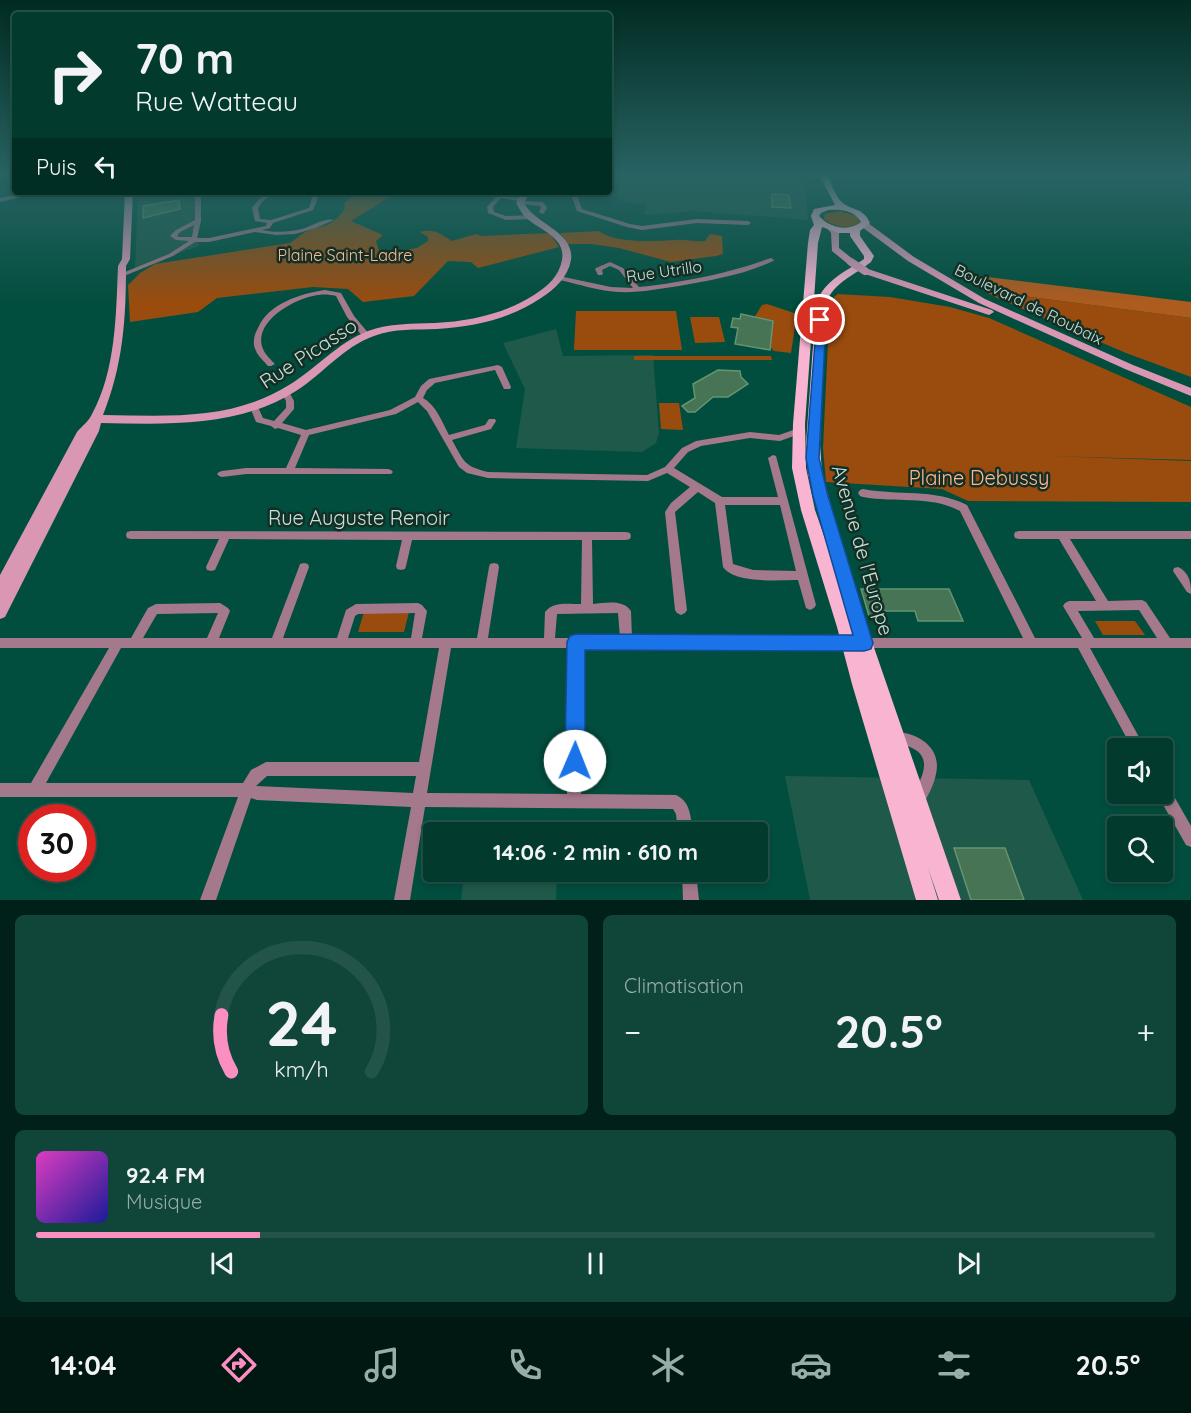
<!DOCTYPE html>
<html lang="fr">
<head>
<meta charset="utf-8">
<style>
  :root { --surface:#023a2e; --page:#10453a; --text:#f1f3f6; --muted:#96adaa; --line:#23544a; --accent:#fc8fc1 }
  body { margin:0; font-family:Quicksand,sans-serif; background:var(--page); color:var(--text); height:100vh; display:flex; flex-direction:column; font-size:22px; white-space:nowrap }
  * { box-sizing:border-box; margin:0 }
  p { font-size:20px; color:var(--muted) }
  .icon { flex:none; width:33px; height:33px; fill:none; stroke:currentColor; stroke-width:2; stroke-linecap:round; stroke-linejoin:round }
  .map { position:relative; height:900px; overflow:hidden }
  .side { display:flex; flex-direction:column; gap:15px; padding:15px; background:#012019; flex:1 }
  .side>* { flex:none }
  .banner { position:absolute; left:12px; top:12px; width:600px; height:183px; border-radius:6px; box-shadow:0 3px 9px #0003,0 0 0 2px var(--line); background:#023a2e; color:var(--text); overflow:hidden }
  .buttons { position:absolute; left:1107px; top:738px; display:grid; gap:12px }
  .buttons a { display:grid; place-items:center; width:66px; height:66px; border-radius:6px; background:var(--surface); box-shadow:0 3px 9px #0003,0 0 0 2px var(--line); font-size:30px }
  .speed { position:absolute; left:18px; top:804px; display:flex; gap:12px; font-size:30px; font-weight:700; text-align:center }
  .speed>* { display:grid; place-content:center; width:78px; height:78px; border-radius:50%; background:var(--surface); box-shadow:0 3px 9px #0003,0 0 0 2px var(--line); line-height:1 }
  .speed .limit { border:9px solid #d22; background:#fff; color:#111 }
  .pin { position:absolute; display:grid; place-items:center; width:51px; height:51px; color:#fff; margin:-26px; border:3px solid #fff; border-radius:50%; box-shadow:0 2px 6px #0007 }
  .me { position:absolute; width:66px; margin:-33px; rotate:1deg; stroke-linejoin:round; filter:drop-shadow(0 0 4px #0008) }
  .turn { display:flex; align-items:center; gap:21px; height:126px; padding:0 24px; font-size:27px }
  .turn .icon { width:78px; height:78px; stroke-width:2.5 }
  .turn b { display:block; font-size:42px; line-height:51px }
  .then { display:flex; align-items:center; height:57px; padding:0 24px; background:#0003; gap:12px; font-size:22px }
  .big { font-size:45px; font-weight:800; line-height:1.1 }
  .side .tile { flex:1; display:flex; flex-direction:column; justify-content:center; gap:9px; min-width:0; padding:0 21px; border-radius:9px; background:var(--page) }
  .side .dial { align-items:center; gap:0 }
  .dial svg { height:156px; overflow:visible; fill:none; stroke:var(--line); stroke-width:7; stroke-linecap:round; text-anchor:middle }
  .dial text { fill:var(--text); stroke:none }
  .song { display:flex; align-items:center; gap:18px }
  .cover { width:72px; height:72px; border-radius:9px; background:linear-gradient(135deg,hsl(310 70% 55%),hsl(240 70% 35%)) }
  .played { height:6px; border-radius:3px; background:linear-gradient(90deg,var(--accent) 20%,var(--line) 20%) }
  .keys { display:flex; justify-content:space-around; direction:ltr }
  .heat { display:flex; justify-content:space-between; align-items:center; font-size:33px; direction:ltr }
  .side .tiles { flex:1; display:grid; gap:15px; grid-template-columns:1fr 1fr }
  .tile:last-child { grid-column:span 2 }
  .trip { position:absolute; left:423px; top:822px; width:345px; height:60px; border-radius:6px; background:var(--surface); box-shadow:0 3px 9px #0003,0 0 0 2px var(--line); font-weight:800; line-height:60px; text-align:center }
  .tab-bar { display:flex; height:96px; justify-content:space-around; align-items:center; background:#011712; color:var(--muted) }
  .tab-bar .icon { width:42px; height:42px }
  .tab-bar .on { color:var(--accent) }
  .tab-bar b { font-size:27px; color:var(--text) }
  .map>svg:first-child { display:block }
  .built { fill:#1f594a }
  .green { fill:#9a4c0e }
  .forest { fill:#ae5b1e }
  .building { fill:#477454; stroke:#659471; stroke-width:1.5 }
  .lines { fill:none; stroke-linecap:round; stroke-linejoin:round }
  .street { fill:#a4798b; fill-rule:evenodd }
  .secondary { fill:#d997b3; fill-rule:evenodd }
  .primary { fill:#f9b4d1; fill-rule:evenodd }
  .secondary-bridge { stroke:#d997b3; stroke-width:8 }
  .route { fill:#1a73e8; stroke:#114b97; stroke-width:1.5 }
  .labels { text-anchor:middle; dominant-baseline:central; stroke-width:5; stroke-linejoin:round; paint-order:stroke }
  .far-park-label { font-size:16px; fill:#fdba91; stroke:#142e26 }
  .far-street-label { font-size:16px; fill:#c3e2d7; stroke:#142e26 }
  .street-label { font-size:20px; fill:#c3e2d7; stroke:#142e26 }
  .park-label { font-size:20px; fill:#fdba91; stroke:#142e26 }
</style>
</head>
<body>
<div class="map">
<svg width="1191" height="900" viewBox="0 0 1191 900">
  <rect width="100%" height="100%" fill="#024e3e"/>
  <g class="built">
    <path d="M622,176H805L808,220L695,211L644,215L646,204L625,202L615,196Z"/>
    <path d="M138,192H196L199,246L135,268Z"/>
    <path d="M556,329L563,356L653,355L659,433L656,443L642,452L516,448L525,389L503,343Z"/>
    <path d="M785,776L1029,780L1083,900H810Z"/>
    <path d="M464,872H557L556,900H461Z"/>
  </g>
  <g class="green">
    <path d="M352,192H390V197L351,221L383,235L376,241L380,254L417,248L428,241V237L420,232C433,228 441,234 452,241L476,234L481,236L550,233L559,247L478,268L471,262L448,261L414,296L363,302L348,289L313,287L217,298L198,312L130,322L128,285L140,273L155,264L290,243C295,240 300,235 305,232C324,224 332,228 345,208L344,203L351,197Z"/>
    <path d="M840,211L856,216L860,222C849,230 834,227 824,219L825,214Z"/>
    <path d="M599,231C615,244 656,241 675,240C685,239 695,242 705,241L710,234L722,236L723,254L716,256L671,262L619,248L592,244H568L560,233Z"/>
    <path d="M953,273L963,274L993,292L1191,318V377L1126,353L995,297Z"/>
    <path d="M838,294L890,297L950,307L989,318L1191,407V460L1048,456L1191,461V502L968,501L942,489L826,482L823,448L828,341L834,297Z"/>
    <path d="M767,304L797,314L791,353L774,351L770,347L773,321L754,318L762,305Z"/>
    <path d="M576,311H676L682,350H574Z"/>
    <path d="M690,317H719L725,342L695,343Z"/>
    <path d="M634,356H771L772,360H634Z"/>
    <path d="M659,403H679L683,430L661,429Z"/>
    <path d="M364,612H409L404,632H358Z"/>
    <path d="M1095,621H1135L1145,635H1103Z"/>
  </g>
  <path class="forest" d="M963,274L1191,302V318L993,292Z"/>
  <g class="building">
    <path d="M772,194L789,195L791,208L772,207Z"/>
    <path d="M179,200L180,209L143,218V206Z"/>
    <path d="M741,314L773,321L770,350L735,344L738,328L731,327L733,318L740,319Z"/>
    <path d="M718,370L740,371L741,377L748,384L728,397H713L695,412H688L682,406L695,398L693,384Z"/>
    <path d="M861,589H949L963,621H918L915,611H880L882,616H869Z"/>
    <path d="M954,848H1005L1024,900H971Z"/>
  </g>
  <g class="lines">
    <g class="street">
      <path d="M31,192H42L0,202V198Z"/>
      <path d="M195,192H201V221L197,238H209L266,226L267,223L255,221L252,208C258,200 265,192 276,192L263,201L258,208L260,219L271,220L309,208L312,198L306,192L315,193L318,198L313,210L273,223L270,228L262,230C275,233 289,232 302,229C311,226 326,217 334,220L316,228L295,234L276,235L255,232L209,242H195L173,256L124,276H120V274L169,254L189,241L176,240L170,236L176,230L195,220ZM194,225L192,237H179L177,236L180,232Z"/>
      <path d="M421,192H464L461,194L439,196Z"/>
      <path d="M476,192H488L521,198L523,201L542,202L544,203L547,208L544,213L542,214L539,212L541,208L540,206L520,204L518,203V201L501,198L493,207L494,212L506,216L531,215L534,217L531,219L506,220L488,213L487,207L496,197Z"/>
      <path d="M570,192H576L582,209L630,224L642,226L697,219L748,221L751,223L748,225L697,223L642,230L627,227L577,211Z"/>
      <path d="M771,258L774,260L773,261C744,275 711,280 679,286C659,289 638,293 618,292C598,291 579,284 559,280L556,278L559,276L611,287L633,288L619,270L610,266L602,270L603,274L602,275H598L595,269L596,268L610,262L623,268L639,287L649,286C693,280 729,273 771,258Z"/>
      <path d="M325,290L341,293L354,316L370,335L369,337H363L347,317L336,296C328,294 321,294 313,296C292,300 252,323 263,349C265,354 271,360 275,364L271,366H268C264,361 258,356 256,351C252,344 254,335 258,328C269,303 300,294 325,290Z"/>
      <path d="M498,365L502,367L511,387L510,389H504L495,370L435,383L427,390L423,398C436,405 442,422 449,435L485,425L489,419H495L496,421L491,429L452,440C464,461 463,466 488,472L647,475L665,467L682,448L696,441L750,432L779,435L799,428L802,429L803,431L802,433L780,441L750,438L701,446L688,452L674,468L722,497H778L768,458L773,455L776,456L816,605L814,608L810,610L806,608L798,580C779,580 735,584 723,567L715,503L698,492L675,512L687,610L685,613L681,615L677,613L675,610L665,512L671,503L690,487L667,473L648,481L488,478L467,473L459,467L427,411L418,402L396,414L309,435L295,468L388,469L391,470L393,472L391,474H246L222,477L219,476L217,474L219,472L222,471L246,468H286L301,435L278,428L275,429L271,426L256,422L250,407L254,404L257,405L263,418L274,421L286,408V401L281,392L282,390H288L294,401V409L282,423L306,430L390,410L415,397L421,386L429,379ZM725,505H780L796,571L753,570L733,564Z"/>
      <path d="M863,489C899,496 933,488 967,505L1035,638H1082L1063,606L1065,603L1069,601H1096L1059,539H1019L1015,538L1014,535L1015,532L1019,531H1191V539H1070L1108,601L1142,600L1146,602L1170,638H1191V648H1090L1145,748H1132L1078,648H582L581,794L676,795C691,802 691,818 692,832H678L676,814L673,809L425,807L410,900H394L411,807L257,800L251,798L216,900H200L238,797H0V783H31L109,648H0V638H131L148,608L156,604L220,603L228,608L230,611L219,638H272L299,567L300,564L304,563L308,564L309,567L283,638H337L346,610L356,604L418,603L422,605L427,611L422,638H477L489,567L490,564L494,563L498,564L499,567L488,638H544L545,612C553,601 569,604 581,604L582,540H412L406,566L405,569L401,570L397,569L396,566L402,540L229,539L215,570L211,571L207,570L206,567L219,539H131L127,538L126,535L127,532L131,531L626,532L630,533L631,536L630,539L626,540H592L593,604C605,603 623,599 631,611L632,638H1023L960,511C930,495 896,503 863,497L860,496L858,493L860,490ZM1139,610L1157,638H1094L1078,611ZM218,613L207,638H143L157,614ZM415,613L411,638H348L355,616L358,614ZM618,613L620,638H555L557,614ZM121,648H439L419,762H266L251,770L243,783H46ZM451,648H570L567,794L427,793ZM267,776H416L413,793L256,786Z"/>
      <path d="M1178,567C1189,572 1191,582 1191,594L1187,592L1173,571L1174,568Z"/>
      <path d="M896,732C919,733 942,748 936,774C934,785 928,795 923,805L918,807L913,805L911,800C918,783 937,758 910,747C904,744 898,745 891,743L890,738L891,733Z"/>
      <path d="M1162,782L1167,784L1191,826V847L1186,845L1157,794H1162Z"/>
      <path d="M682,872H696L699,900H683Z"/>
    </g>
    <g class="secondary">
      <path d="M125,192H133L130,259L126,266C126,320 123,365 103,415C168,416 232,421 289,385C316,369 337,343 368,331C389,323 412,324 435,323C470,321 504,314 534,295C548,286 559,276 562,260C566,239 543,231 530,221C523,216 520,210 516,203L522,192H530L524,203C535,224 575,232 571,260C568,277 555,289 541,298C510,319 474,327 437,329C416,330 394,328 374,336C343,347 323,374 296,391C237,428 168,424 101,423L99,431L5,617L0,619V575L77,432C82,426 89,421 92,414C116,370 116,315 118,266L122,259Z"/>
      <path d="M862,223H868L914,257L985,299L1133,365L1191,388V396L1125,369L979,303L908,261L862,227Z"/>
      <path d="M827,225H833L839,233V248L854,260V264H848L832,251L831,233L826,227Z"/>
      <path d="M865,268L992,310L994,312L989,315L986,314L862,273L861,271Z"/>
    </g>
    <path class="primary" d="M820,176H828C831,183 834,192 839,199C848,211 863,206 870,223L860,231V236L874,256L871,262C855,275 834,282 826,303L820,444L822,474L869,633L961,900H939L928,868L938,900H916L852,684L837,627L801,510L792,468L793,424L808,243L810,230L814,225L811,216L814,209L835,205ZM828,210C841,209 854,210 861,222C848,232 830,228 819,216L821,213ZM822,227L839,233H850V236L864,256V259C845,272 825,280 816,303L806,444L808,474L829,550L815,510L806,468L805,424L818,243Z"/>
    <path class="secondary-bridge" d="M851,262L865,271"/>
  </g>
  <linearGradient id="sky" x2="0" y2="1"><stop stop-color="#012b22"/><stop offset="0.58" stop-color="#286363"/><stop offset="1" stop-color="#286363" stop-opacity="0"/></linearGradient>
  <rect width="1191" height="302" fill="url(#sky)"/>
  <path class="route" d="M817,317H820L826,320L819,458L828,496L873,643L871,649L864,651L585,650V761L582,768L575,771L568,768L565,761L567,642L570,636L576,634L853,635L813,496L806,458Z"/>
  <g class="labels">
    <g class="far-park-label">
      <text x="345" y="255">Plaine Saint-Ladre</text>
    </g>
    <g class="far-street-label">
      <text transform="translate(664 271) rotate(-8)">Rue Utrillo</text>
      <text transform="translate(1029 304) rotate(26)">Boulevard de Roubaix</text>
    </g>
    <g class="street-label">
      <text transform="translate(308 353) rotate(-33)">Rue Picasso</text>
      <text x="359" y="517">Rue Auguste Renoir</text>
      <text transform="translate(863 550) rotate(74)">Avenue de l'Europe</text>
    </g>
    <g class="park-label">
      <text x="979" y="477">Plaine Debussy</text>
    </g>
  </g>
</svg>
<div class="buttons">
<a><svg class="icon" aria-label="sound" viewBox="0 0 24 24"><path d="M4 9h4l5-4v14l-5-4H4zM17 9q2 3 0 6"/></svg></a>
<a><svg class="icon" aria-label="search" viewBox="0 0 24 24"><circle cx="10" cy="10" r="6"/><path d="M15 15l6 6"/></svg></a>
</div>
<div class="speed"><div class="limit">30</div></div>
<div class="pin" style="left:820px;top:320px;background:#d93025"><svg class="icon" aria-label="arrive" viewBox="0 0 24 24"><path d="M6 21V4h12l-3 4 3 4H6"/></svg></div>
<svg class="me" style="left:575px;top:761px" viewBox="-20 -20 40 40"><circle r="19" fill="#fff"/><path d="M0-13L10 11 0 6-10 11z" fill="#1a73e8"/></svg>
<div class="trip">14:06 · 2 min · 610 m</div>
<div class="banner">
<div class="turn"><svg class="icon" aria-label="right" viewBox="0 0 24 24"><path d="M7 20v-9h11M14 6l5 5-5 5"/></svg><div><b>70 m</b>Rue Watteau</div></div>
<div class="then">Puis<svg class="icon" aria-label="left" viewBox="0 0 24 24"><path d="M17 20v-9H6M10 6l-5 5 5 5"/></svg></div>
</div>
</div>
<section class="side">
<div class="tiles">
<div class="tile dial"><svg viewBox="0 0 100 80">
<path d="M14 69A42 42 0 1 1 86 69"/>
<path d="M14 69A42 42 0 0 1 9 40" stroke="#fc8fc1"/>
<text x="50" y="56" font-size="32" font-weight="700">24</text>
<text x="50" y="72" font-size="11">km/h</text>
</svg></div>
<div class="tile"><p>Climatisation</p>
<div class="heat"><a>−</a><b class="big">20.5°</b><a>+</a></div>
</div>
<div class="tile">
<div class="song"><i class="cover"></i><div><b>92.4 FM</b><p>Musique</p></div></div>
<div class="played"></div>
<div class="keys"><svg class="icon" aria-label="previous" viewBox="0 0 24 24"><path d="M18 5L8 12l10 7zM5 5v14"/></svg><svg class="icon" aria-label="pause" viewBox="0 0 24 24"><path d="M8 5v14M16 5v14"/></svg><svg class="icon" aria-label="next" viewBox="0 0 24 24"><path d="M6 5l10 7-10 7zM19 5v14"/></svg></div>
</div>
</div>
</section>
<nav class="tab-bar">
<b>14:04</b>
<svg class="icon on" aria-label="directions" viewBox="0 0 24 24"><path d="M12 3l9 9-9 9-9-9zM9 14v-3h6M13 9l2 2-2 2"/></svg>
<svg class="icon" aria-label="music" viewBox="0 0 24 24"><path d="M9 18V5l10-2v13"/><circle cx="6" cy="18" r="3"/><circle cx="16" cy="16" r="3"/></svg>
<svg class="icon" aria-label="phone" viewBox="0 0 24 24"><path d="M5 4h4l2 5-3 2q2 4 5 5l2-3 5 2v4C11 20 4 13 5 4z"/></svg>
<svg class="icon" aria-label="climate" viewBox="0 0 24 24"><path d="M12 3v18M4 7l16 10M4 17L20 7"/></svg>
<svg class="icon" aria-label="car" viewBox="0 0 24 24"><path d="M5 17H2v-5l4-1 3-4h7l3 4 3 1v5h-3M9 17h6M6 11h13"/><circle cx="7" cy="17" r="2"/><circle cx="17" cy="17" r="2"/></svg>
<svg class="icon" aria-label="filters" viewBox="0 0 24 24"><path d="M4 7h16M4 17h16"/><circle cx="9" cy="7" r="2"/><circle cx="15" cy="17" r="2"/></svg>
<b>20.5°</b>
</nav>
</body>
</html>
